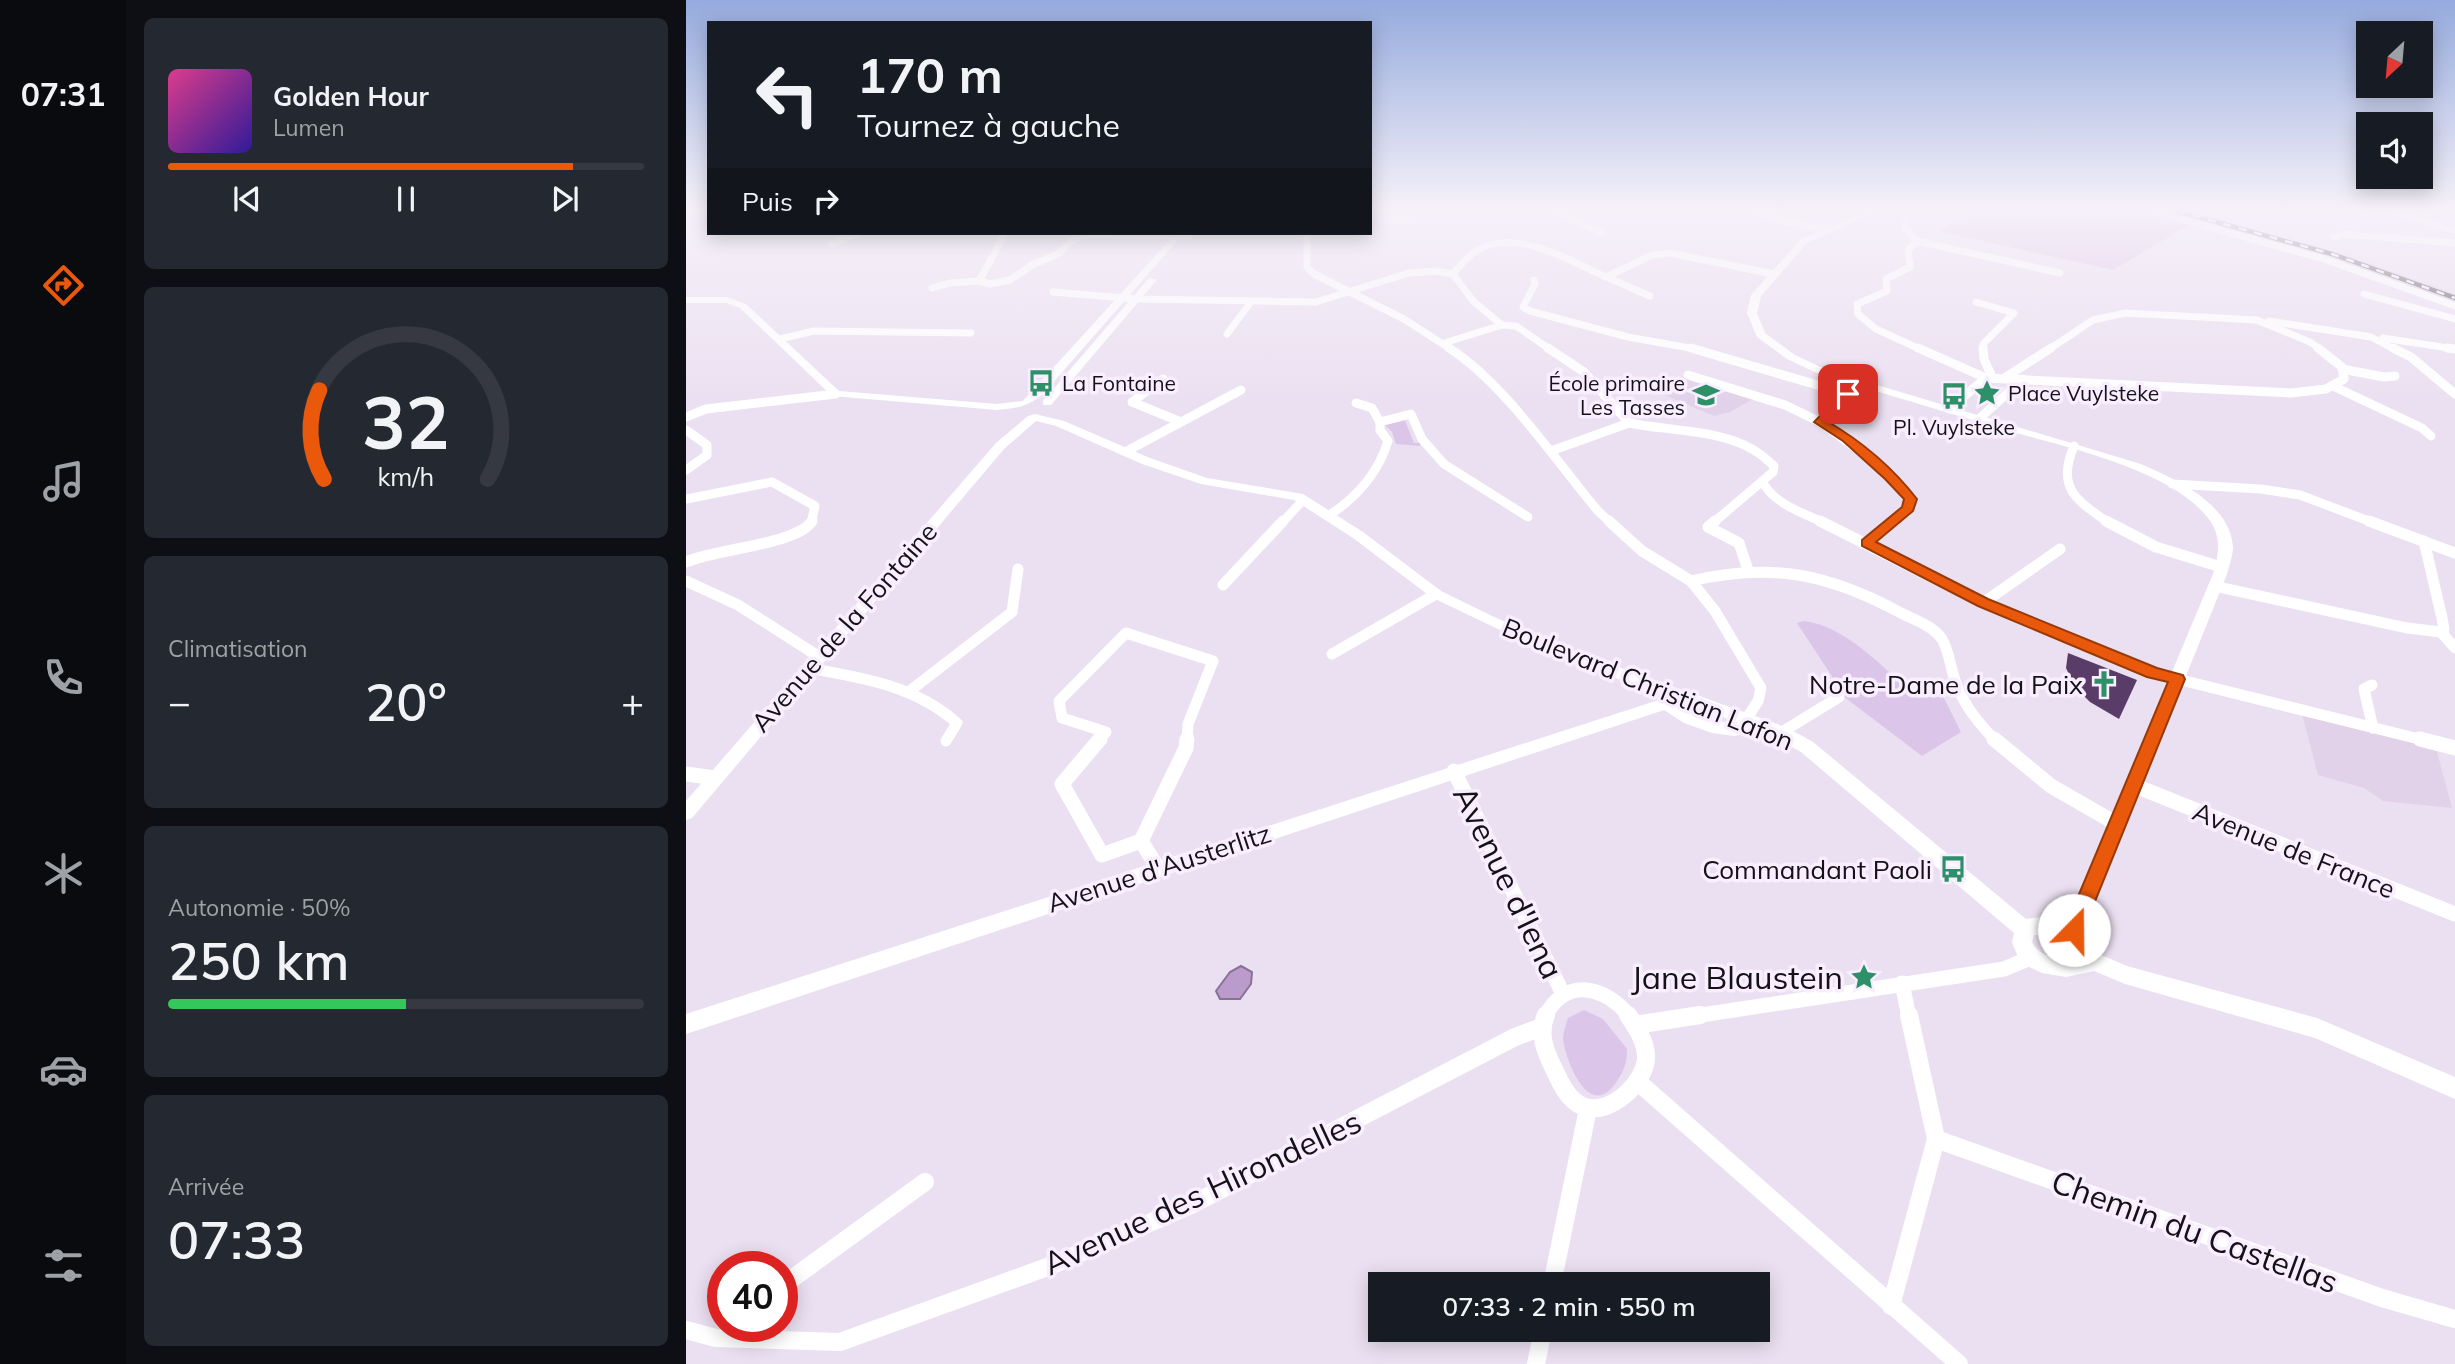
<!DOCTYPE html>
<html lang="fr">
<head>
<meta charset="utf-8">
<style>
  :root { --surface:#171b24; --page:#242831; --text:#f1f3f6; --muted:#9ea1a6; --line:#363941; --accent:#ea580c }
  body { margin:0; font-family:Mulish,sans-serif; background:var(--page); color:var(--text); height:100vh; display:flex; flex-direction:column; font-size:26px; white-space:nowrap }
  * { box-sizing:border-box; margin:0 }
  p { font-size:23px; color:var(--muted) }
  .icon { flex:none; width:38px; height:38px; fill:none; stroke:currentColor; stroke-width:2; stroke-linecap:round; stroke-linejoin:round }
  .map { position:relative; flex:1; overflow:hidden }
  .sheet { display:flex; flex-direction:column; gap:18px; padding:18px; background:#0d0f14; width:560px }
  .sheet>* { flex:none }
  .hud { position:absolute; left:21px; top:21px; width:665px; height:214px; border-radius:0px; box-shadow:0 4px 18px #0003; background:#171b24; color:var(--text); overflow:hidden }
  .needle { width:46px; rotate:206deg }
  .buttons { position:absolute; left:1670px; top:21px; display:grid; gap:14px }
  .buttons a { display:grid; place-items:center; width:77px; height:77px; border-radius:0px; background:var(--surface); box-shadow:0 4px 18px #0003; font-size:35px }
  .speed { position:absolute; left:21px; top:1251px; display:flex; gap:14px; font-size:35px; font-weight:700; text-align:center }
  .speed>* { display:grid; place-content:center; width:91px; height:91px; border-radius:50%; background:var(--surface); box-shadow:0 4px 18px #0003; line-height:1 }
  .speed .limit { border:10px solid #d22; background:#fff; color:#111 }
  .pin { position:absolute; display:grid; place-items:center; width:60px; height:60px; color:#fff; margin:-30px; border-radius:14px; box-shadow:0 4px 10px #0006 }
  .me { position:absolute; width:77px; margin:-38px; rotate:22deg; stroke-linejoin:round; filter:drop-shadow(0 0 5px #0008) }
  .turn { display:flex; align-items:center; gap:24px; height:147px; padding:0 35px; font-size:32px }
  .turn .icon { width:91px; height:91px; stroke-width:2.5 }
  .turn b { display:block; font-size:49px; line-height:60px }
  .then { display:flex; align-items:center; height:66px; padding:0 35px; background:#0003; gap:14px; font-size:26px }
  .big { font-size:52px; font-weight:600; line-height:1.1 }
  .sheet .tile { flex:1; display:flex; flex-direction:column; justify-content:center; gap:10px; min-width:0; padding:0 24px; border-radius:10px; background:var(--page) }
  .sheet .dial { align-items:center; gap:0 }
  .dial svg { height:182px; overflow:visible; fill:none; stroke:var(--line); stroke-width:7; stroke-linecap:round; text-anchor:middle }
  .dial text { fill:var(--text); stroke:none }
  .song { display:flex; align-items:center; gap:21px }
  .cover { width:84px; height:84px; border-radius:10px; background:linear-gradient(135deg,hsl(330 70% 55%),hsl(250 70% 35%)) }
  .played { height:7px; border-radius:4px; background:linear-gradient(90deg,var(--accent) 85%,var(--line) 85%) }
  .keys { display:flex; justify-content:space-around; direction:ltr }
  .heat { display:flex; justify-content:space-between; align-items:center; font-size:38px; direction:ltr }
  .charge { height:10px; border-radius:5px; background:linear-gradient(90deg,#34c759 50%,var(--line) 0) }
  .trip { position:absolute; left:682px; top:1272px; width:402px; height:70px; border-radius:0px; background:var(--surface); box-shadow:0 4px 18px #0003; font-weight:600; line-height:70px; text-align:center }
  main { display:flex; flex:1; min-height:0 }
  .tab-bar { display:flex; flex-direction:column; width:126px; justify-content:space-around; align-items:center; background:#090b0e; color:var(--muted) }
  .tab-bar .icon { width:49px; height:49px }
  .tab-bar .current { color:var(--accent) }
  .tab-bar b { font-size:32px; color:var(--text) }
  .map>svg:first-child { display:block }
  .built { fill:#e1d2ea }
  .green { fill:#dbc5e8 }
  .water { fill:#ba9bcc; stroke:#887296; stroke-width:2 }
  .building { fill:#593d68 }
  .lines { fill:none; stroke-linecap:round; stroke-linejoin:round }
  .street-far4 { stroke:#fff; stroke-width:7 }
  .street-far3 { stroke:#fff; stroke-width:9 }
  .street-far2 { stroke:#fff; stroke-width:11 }
  .street-far1 { stroke:#fff; stroke-width:15 }
  .street { stroke:#fff; stroke-width:18 }
  .secondary { fill:#fff; fill-rule:evenodd }
  .primary { fill:#fff; fill-rule:evenodd }
  .rail-casing { stroke:#615b64; stroke-width:4.5 }
  .rail { stroke:#f8eeff; stroke-width:2.5; stroke-dasharray:8; stroke-linecap:butt }
  .route { fill:#ea580c; stroke:#983908; stroke-width:2 }
  .labels { text-anchor:middle; dominant-baseline:central; stroke-width:7; stroke-linejoin:round; paint-order:stroke }
  .far-poi-label { font-size:21px; fill:#151217; stroke:#f8eeff; text-anchor:start }
  .street-label { font-size:26px; fill:#151217; stroke:#f8eeff }
  .poi-label { font-size:26px; fill:#151217; stroke:#f8eeff; text-anchor:end }
  .near-street-label { font-size:32px; fill:#151217; stroke:#f8eeff }
  .near-poi-label { font-size:32px; fill:#151217; stroke:#f8eeff; text-anchor:end }
</style>
</head>
<body>
<main>
<nav class="tab-bar">
<b>07:31</b>
<svg class="icon current" aria-label="directions" viewBox="0 0 24 24"><path d="M12 3l9 9-9 9-9-9zM9 14v-3h6M13 9l2 2-2 2"/></svg>
<svg class="icon" aria-label="music" viewBox="0 0 24 24"><path d="M9 18V5l10-2v13"/><circle cx="6" cy="18" r="3"/><circle cx="16" cy="16" r="3"/></svg>
<svg class="icon" aria-label="phone" viewBox="0 0 24 24"><path d="M5 4h4l2 5-3 2q2 4 5 5l2-3 5 2v4C11 20 4 13 5 4z"/></svg>
<svg class="icon" aria-label="climate" viewBox="0 0 24 24"><path d="M12 3v18M4 7l16 10M4 17L20 7"/></svg>
<svg class="icon" aria-label="car" viewBox="0 0 24 24"><path d="M5 17H2v-5l4-1 3-4h7l3 4 3 1v5h-3M9 17h6M6 11h13"/><circle cx="7" cy="17" r="2"/><circle cx="17" cy="17" r="2"/></svg>
<svg class="icon" aria-label="filters" viewBox="0 0 24 24"><path d="M4 7h16M4 17h16"/><circle cx="9" cy="7" r="2"/><circle cx="15" cy="17" r="2"/></svg>
</nav>
<section class="sheet">
<div class="tile">
<div class="song"><i class="cover"></i><div><b>Golden Hour</b><p>Lumen</p></div></div>
<div class="played"></div>
<div class="keys"><svg class="icon" aria-label="previous" viewBox="0 0 24 24"><path d="M18 5L8 12l10 7zM5 5v14"/></svg><svg class="icon" aria-label="pause" viewBox="0 0 24 24"><path d="M8 5v14M16 5v14"/></svg><svg class="icon" aria-label="next" viewBox="0 0 24 24"><path d="M6 5l10 7-10 7zM19 5v14"/></svg></div>
</div>
<div class="tile dial"><svg viewBox="0 0 100 80">
<path d="M14 69A42 42 0 1 1 86 69"/>
<path d="M14 69A42 42 0 0 1 12 30" stroke="#ea580c"/>
<text x="50" y="56" font-size="32" font-weight="700">32</text>
<text x="50" y="72" font-size="11">km/h</text>
</svg></div>
<div class="tile"><p>Climatisation</p>
<div class="heat"><a>−</a><b class="big">20°</b><a>+</a></div>
</div>
<div class="tile"><p>Autonomie · 50%</p><b class="big">250 km</b><div class="charge"></div></div>
<div class="tile"><p>Arrivée</p><b class="big">07:33</b></div>
</section>
<div class="map">
<svg width="1769" height="1364" viewBox="0 0 1769 1364">
  <rect width="100%" height="100%" fill="#ebe0f1"/>
  <g class="built">
    <path d="M1479,211H1503L1666,257L1769,294V302L1640,256Z"/>
    <path d="M995,376L1069,398L1044,412L1028,416L974,393Z"/>
    <path d="M1616,714L1750,748L1766,808L1697,801L1678,788L1632,775Z"/>
  </g>
  <g class="green">
    <path d="M1289,211H1457L1506,223L1427,270L1252,231Z"/>
    <path d="M718,418L728,443H734V446L710,444L706,432L698,424Z"/>
    <path d="M1118,621C1161,626 1199,670 1232,698L1257,696L1275,732L1236,756L1153,693L1155,690L1111,623Z"/>
    <path d="M898,1010L917,1019L941,1049C941,1064 938,1071 929,1084C903,1120 880,1062 877,1039C877,1032 880,1025 882,1018Z"/>
  </g>
  <path class="water" d="M555,966L566,972L565,984L554,999H534L530,991L544,972Z"/>
  <path class="building" d="M1382,653L1451,680L1433,719L1404,702L1389,687L1380,668Z"/>
  <g class="lines">
    <g class="street-far4">
      <path d="M868,211L916,233"/>
      <path d="M1069,211L1097,221L1143,230"/>
      <path d="M1219,211L1218,227L1231,241L1222,251L1224,267L1200,279L1201,291L1171,304L1172,314L1190,329L1236,350"/>
      <path d="M1465,211L1638,259L1769,306"/>
      <path d="M684,219L726,220L731,211"/>
      <path d="M621,233V267L628,274L718,319L766,350"/>
      <path d="M1648,237L1657,234L1769,243"/>
      <path d="M1231,241L1374,273"/>
      <path d="M146,244L172,233"/>
      <path d="M920,277L964,296"/>
      <path d="M848,280L849,284L837,307L844,311L942,337L1015,350"/>
      <path d="M293,281L318,236L315,233"/>
      <path d="M246,288L264,283L293,281L304,284L324,280L346,265L372,254L384,242L397,235L503,236"/>
      <path d="M367,292L451,299L630,302L723,273L750,271L767,274"/>
      <path d="M1678,294L1769,319"/>
      <path d="M1290,302L1328,313L1297,344V350"/>
      <path d="M1583,321L1685,337L1710,350"/>
      <path d="M541,334L565,302"/>
      <path d="M1697,338L1769,349"/>
      <path d="M94,339L128,331L285,333"/>
      <path d="M758,343L816,325"/>
      <path d="M865,350L830,326L816,325L788,302L767,274C776,263 786,251 800,246C838,232 887,262 920,277L966,255L984,253L1088,274"/>
      <path d="M1362,350L1407,320L1439,313L1571,320L1624,342L1635,350"/>
    </g>
    <g class="street-far3">
      <path d="M763,348C817,382 870,461 912,511L925,523"/>
      <path d="M862,348L898,372L943,423C983,431 1030,429 1066,449C1074,453 1081,460 1088,466L1087,472L1027,523"/>
      <path d="M1005,348L1162,394"/>
      <path d="M1232,348L1300,378L1605,393L1640,389L1658,379L1656,367L1632,348"/>
      <path d="M1297,348L1298,359L1306,377"/>
      <path d="M1707,348L1725,357L1769,394"/>
      <path d="M1761,348L1769,349"/>
      <path d="M1656,369L1698,377L1709,376"/>
      <path d="M1002,375L1099,405L1134,422"/>
      <path d="M1320,377L1365,348"/>
      <path d="M477,379L446,402L495,422"/>
      <path d="M1167,387L1134,422L1182,457L1224,499L1223,508L1205,523"/>
      <path d="M1649,387L1736,428L1745,436"/>
      <path d="M670,403L686,408L694,422"/>
      <path d="M1263,409L1300,378"/>
      <path d="M0,417L20,409L150,394"/>
      <path d="M1294,418L1337,379"/>
      <path d="M0,430L21,445V455L0,470"/>
      <path d="M1388,446C1370,488 1390,500 1423,523"/>
      <path d="M441,451L555,390"/>
      <path d="M865,451L943,423"/>
      <path d="M1076,481C1088,504 1115,512 1138,523"/>
      <path d="M1486,484L1575,489L1614,495L1688,523"/>
      <path d="M0,499L86,482L129,506L125,523"/>
      <path d="M642,516C670,498 692,474 702,441L694,430V422L725,414L736,439L758,464L842,517"/>
      <path d="M596,523L617,500"/>
    </g>
    <g class="street-far2">
      <path d="M923,521L956,551L1005,581L1029,611L1075,688L1072,701L1061,718"/>
      <path d="M1029,521L1022,527L1053,543L1062,570"/>
      <path d="M1134,521L1297,603L1467,673L1741,741"/>
      <path d="M1420,521L1470,547L1535,567"/>
      <path d="M1683,521L1769,553"/>
      <path d="M1181,543L1208,521"/>
      <path d="M0,562C29,549 113,544 126,521"/>
      <path d="M0,581L52,605L132,656"/>
      <path d="M1005,581C1086,562 1143,574 1215,613C1229,620 1247,626 1256,639C1263,651 1264,666 1269,680C1276,703 1293,724 1310,741"/>
      <path d="M537,585L597,521"/>
      <path d="M1528,586L1721,628L1755,632L1758,629L1756,618L1738,541"/>
      <path d="M1297,603L1374,549"/>
      <path d="M1755,632L1769,648"/>
      <path d="M646,654L750,594"/>
      <path d="M122,668C176,678 228,685 271,723L260,741"/>
      <path d="M1686,685L1678,689L1687,728"/>
      <path d="M225,690L326,612L332,569"/>
      <path d="M1096,732L1153,697"/>
      <path d="M412,741L420,732L376,718L373,701L440,633L527,661L502,724L501,741"/>
    </g>
    <g class="street-far1">
      <path d="M414,739L376,784L416,855L455,841"/>
      <path d="M1308,739L1365,786L1431,824"/>
      <path d="M1734,739L1769,748"/>
      <path d="M768,771L877,994"/>
      <path d="M0,774L29,778"/>
      <path d="M1447,785L1769,914"/>
      <path d="M455,841L472,868"/>
      <path d="M455,841L500,748L501,739"/>
      <path d="M1216,983L1223,1017"/>
      <path d="M859,1017C879,976 920,986 944,1017"/>
      <path d="M1002,1017L1318,969L1344,958"/>
    </g>
    <g class="street">
      <path d="M860,1015C852,1033 859,1051 867,1067C874,1082 881,1099 896,1106C923,1118 962,1081 960,1055C959,1040 950,1027 942,1015"/>
      <path d="M949,1025L1014,1015"/>
      <path d="M951,1081L1273,1364"/>
      <path d="M1250,1139L1696,1298L1769,1319"/>
      <path d="M866,1284L902,1109"/>
      <path d="M96,1286L239,1182"/>
      <path d="M1205,1306L1250,1139L1223,1015"/>
      <path d="M0,1330L30,1338L154,1342L364,1266L507,1204L829,1037L856,1027"/>
      <path d="M850,1364L857,1330"/>
    </g>
    <g class="secondary">
      <path d="M1182,211H1194L1121,243L1075,296L1071,313L1079,333L1109,355L1141,370L1455,464C1489,479 1544,503 1547,547C1547,556 1543,565 1541,574L1399,927L1408,936L1413,954L1441,966L1631,1018L1769,1077V1099L1629,1038L1439,984L1408,971L1380,977L1356,973L1339,965L1332,957L1326,942L1328,933L1115,752L1077,731L1048,736L1026,733L998,723L978,710L0,1034V1014L982,697L864,654L745,597L667,538L608,500L515,484L456,464L370,426L350,421L318,449L6,818L0,820V801L310,443L342,416L349,414L378,421L464,458L521,478L617,494L677,532L755,591L806,616L874,646L1102,728L1127,742L1340,919L1355,917L1382,920L1527,574C1533,554 1536,536 1522,518C1482,467 1374,446 1313,428C1253,410 1193,392 1133,374L1101,359L1071,337L1061,313L1065,295L1115,239ZM996,702L1053,723L1026,721L994,705ZM1348,935L1381,937L1392,947L1393,958C1376,959 1354,959 1346,942Z"/>
      <path d="M490,233H498L357,394C342,407 330,408 311,410L146,396L54,308L40,303H0V297H41L60,304L153,391L311,404L337,401Z"/>
      <path d="M463,278L471,280L365,405H357V401Z"/>
    </g>
    <path class="primary" d="M1697,211H1714L1769,228V234Z"/>
    <defs>
      <path id="rail" d="M1491,211L1646,254L1769,298"/>
    </defs>
    <use href="#rail" class="rail-casing"/>
    <use href="#rail" class="rail"/>
  </g>
  <linearGradient id="sky" x2="0" y2="1"><stop stop-color="#95aadd"/><stop offset="0.52" stop-color="#f6f1f9"/><stop offset="1" stop-color="#f6f1f9" stop-opacity="0"/></linearGradient>
  <rect width="1769" height="402" fill="url(#sky)"/>
  <path class="route" d="M1158,391L1168,394L1141,421C1175,441 1207,468 1231,499L1227,511L1190,542L1302,599L1471,668L1497,675L1499,679L1395,936L1388,939L1381,936L1378,930L1482,682L1461,677L1292,606L1176,546V540L1216,507L1218,499L1199,479L1157,441L1128,422Z"/>
  <defs>
    <symbol id="bus-bare" viewBox="-9 -9 18 18"><path d="M-5-6H5V4H4V6H2V4H-2V6H-4V4H-5ZM-3.5-4V0h7V-4ZM-3.5 1.2v1.5H-2V1.2ZM2 1.2v1.5H3.5V1.2Z" fill="#2e9069" stroke="#f8eeff" stroke-width="2.5" paint-order="stroke"/></symbol>
    <symbol id="sight-bare" viewBox="-9 -9 18 18"><path d="M0-6L1.8-2.2L6-1.7L2.9 1.2L3.7 5.4L0 3.3L-3.7 5.4L-2.9 1.2L-6-1.7L-1.8-2.2Z" fill="#2e9069" stroke="#f8eeff" stroke-width="2.5" paint-order="stroke"/></symbol>
    <symbol id="school-bare" viewBox="-9 -9 18 18"><path d="M0-5L7-2L0 1L-7-2ZM-4 1L0 2.5L4 1V4Q0 6-4 4Z" fill="#2e9069" stroke="#f8eeff" stroke-width="2.5" paint-order="stroke"/></symbol>
    <symbol id="church-bare" viewBox="-9 -9 18 18"><path d="M-1.2-6h2.4v3.5h3.3v2.4h-3.3V6h-2.4V-.1h-3.3v-2.4h3.3Z" fill="#2e9069" stroke="#f8eeff" stroke-width="2.5" paint-order="stroke"/></symbol>
  </defs>
  <g fill-rule="evenodd">
    <use href="#bus-bare" x="336" y="364" width="38" height="38"/>
    <use href="#sight-bare" x="1282" y="374" width="38" height="38"/>
    <use href="#school-bare" x="1001" y="376" width="38" height="38"/>
    <use href="#bus-bare" x="1249" y="377" width="38" height="38"/>
    <use href="#church-bare" x="1399" y="665" width="38" height="38"/>
    <use href="#bus-bare" x="1248" y="850" width="38" height="38"/>
    <use href="#sight-bare" x="1159" y="958" width="38" height="38"/>
  </g>
  <g class="labels">
    <g class="far-poi-label">
      <text x="376" y="383">La Fontaine</text>
      <text x="999" y="383" text-anchor="end">École primaire<tspan x="999" dy="24">Les Tasses</tspan></text>
      <text x="1322" y="393">Place Vuylsteke</text>
      <text x="1268" y="427" text-anchor="middle">Pl. Vuylsteke</text>
    </g>
    <g class="street-label">
      <text transform="translate(158 627) rotate(-49)">Avenue de la Fontaine</text>
      <text transform="translate(962 684) rotate(22)">Boulevard Christian Lafon</text>
      <text transform="translate(1608 850) rotate(22)">Avenue de France</text>
      <text transform="translate(473 868) rotate(-18)">Avenue d'Austerlitz</text>
    </g>
    <g class="poi-label">
      <text x="1397" y="684">Notre-Dame de la Paix</text>
      <text x="1246" y="869">Commandant Paoli</text>
    </g>
    <g class="near-street-label">
      <text transform="translate(823 882) rotate(64)">Avenue d'Iena</text>
      <text transform="translate(516 1192) rotate(-25)">Avenue des Hirondelles</text>
      <text transform="translate(1509 1231) rotate(20)">Chemin du Castellas</text>
    </g>
    <g class="near-poi-label">
      <text x="1157" y="977">Jane Blaustein</text>
    </g>
  </g>
</svg>
<div class="buttons">
<a><svg class="needle" viewBox="-14 -14 28 28"><path d="M0-13l5 13h-10z" fill="#e53935"/><path d="M0 13l5-13h-10z" fill="#9ea1a6"/></svg></a>
<a><svg class="icon" aria-label="sound" viewBox="0 0 24 24"><path d="M4 9h4l5-4v14l-5-4H4zM17 9q2 3 0 6"/></svg></a>
</div>
<div class="speed"><div class="limit">40</div></div>
<div class="pin" style="left:1162px;top:394px;background:#d93025"><svg class="icon" aria-label="arrive" viewBox="0 0 24 24"><path d="M6 21V4h12l-3 4 3 4H6"/></svg></div>
<svg class="me" style="left:1388px;top:930px" viewBox="-20 -20 40 40"><circle r="19" fill="#fff"/><path d="M0-13L10 11 0 6-10 11z" fill="#ea580c"/></svg>
<div class="trip">07:33 · 2 min · 550 m</div>
<div class="hud">
<div class="turn"><svg class="icon" aria-label="left" viewBox="0 0 24 24"><path d="M17 20v-9H6M10 6l-5 5 5 5"/></svg><div><b>170 m</b>Tournez à gauche</div></div>
<div class="then">Puis<svg class="icon" aria-label="right" viewBox="0 0 24 24"><path d="M7 20v-9h11M14 6l5 5-5 5"/></svg></div>
</div>
</div>
</main>
</body>
</html>
